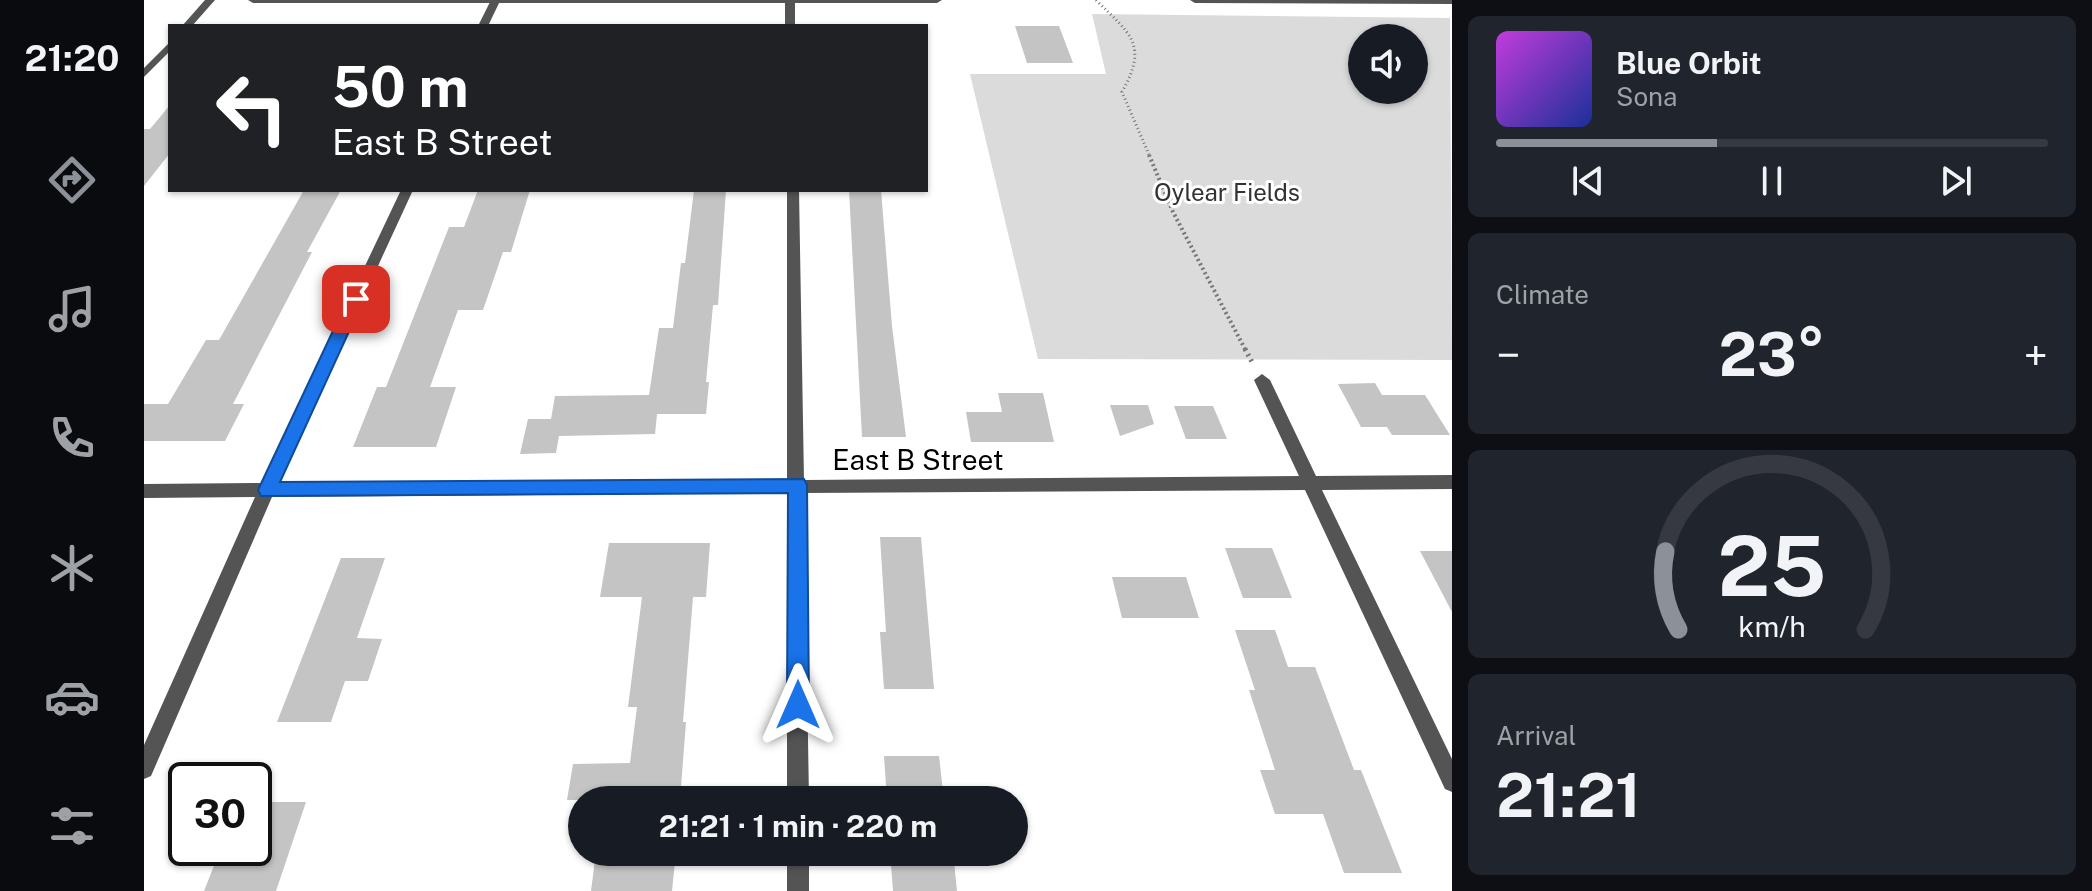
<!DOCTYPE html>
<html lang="en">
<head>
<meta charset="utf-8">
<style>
  :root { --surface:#171b24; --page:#20242c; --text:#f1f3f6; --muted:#9ea1a6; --line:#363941; --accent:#8c9099 }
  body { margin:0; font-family:"Public Sans",sans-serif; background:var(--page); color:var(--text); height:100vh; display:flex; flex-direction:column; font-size:30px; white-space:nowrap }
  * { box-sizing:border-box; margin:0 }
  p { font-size:26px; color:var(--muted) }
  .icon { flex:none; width:44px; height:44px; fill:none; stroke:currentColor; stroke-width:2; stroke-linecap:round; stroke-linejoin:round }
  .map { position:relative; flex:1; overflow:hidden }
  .details { display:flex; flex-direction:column; gap:16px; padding:16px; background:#0d0f14; width:640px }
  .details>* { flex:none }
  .banner { position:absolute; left:24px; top:24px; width:760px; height:168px; border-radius:0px; box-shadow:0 2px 6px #0004; background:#202124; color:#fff; overflow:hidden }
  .fabs { position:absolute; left:1204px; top:24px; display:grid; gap:16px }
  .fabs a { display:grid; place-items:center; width:80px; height:80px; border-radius:50%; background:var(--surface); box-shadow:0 2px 6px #0004; font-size:40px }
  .speed { position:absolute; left:24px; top:762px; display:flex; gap:16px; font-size:40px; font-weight:700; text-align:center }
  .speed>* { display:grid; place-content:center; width:104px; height:104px; border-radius:50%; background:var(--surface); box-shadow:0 2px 6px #0004; line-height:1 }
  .speed .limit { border:4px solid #111; border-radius:12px; background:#fff; color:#111 }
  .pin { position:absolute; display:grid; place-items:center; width:68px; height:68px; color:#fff; margin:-34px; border-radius:16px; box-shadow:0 4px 12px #0006 }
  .me { position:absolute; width:88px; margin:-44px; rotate:0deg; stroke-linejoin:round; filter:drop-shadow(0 0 6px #0008) }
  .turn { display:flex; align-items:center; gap:28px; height:168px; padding:0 32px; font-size:36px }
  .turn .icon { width:104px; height:104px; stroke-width:2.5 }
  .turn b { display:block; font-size:56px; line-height:68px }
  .big { font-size:60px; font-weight:700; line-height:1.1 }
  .details .tile { flex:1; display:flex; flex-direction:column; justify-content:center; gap:12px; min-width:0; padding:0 28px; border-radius:12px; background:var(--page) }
  .details .dial { align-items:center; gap:0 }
  .dial svg { height:208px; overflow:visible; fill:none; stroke:var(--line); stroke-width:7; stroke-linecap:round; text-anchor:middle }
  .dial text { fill:var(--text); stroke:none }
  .song { display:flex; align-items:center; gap:24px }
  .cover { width:96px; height:96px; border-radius:12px; background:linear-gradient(135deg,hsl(290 70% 55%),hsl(230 70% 35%)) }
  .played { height:8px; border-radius:4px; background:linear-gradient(90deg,var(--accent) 40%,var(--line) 40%) }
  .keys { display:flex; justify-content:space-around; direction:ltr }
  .heat { display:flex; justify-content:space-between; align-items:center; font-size:44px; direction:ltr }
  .trip { position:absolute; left:424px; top:786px; width:460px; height:80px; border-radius:40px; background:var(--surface); box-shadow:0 2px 6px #0004; font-weight:700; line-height:80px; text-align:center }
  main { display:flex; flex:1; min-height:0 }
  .tabs { display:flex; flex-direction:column; width:144px; justify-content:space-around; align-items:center; background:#090b0e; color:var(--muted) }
  .tabs .icon { width:56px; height:56px }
  .tabs .on { color:var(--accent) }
  .tabs b { font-size:36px; color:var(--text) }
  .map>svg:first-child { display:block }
  .green { fill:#dbdbdb; fill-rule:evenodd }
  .building { fill:#c4c4c4 }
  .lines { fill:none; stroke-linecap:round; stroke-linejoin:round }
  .path-far2 { stroke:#767676; stroke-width:3; stroke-dasharray:1 3; stroke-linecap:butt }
  .path-far1 { stroke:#767676; stroke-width:4; stroke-dasharray:2 3; stroke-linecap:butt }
  .path { stroke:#767676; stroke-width:5; stroke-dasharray:2 4; stroke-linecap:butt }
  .minor { fill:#545454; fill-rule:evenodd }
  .tertiary { fill:#545454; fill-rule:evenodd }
  .route { fill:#1a73e8; stroke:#114b97; stroke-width:2 }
  .labels { text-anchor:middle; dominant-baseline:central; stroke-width:6; stroke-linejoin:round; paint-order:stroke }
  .far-park-label { font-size:24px; fill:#323232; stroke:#fff }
  .street-label { font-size:28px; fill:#000; stroke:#fff }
</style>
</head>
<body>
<main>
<nav class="tabs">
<b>21:20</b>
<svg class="icon on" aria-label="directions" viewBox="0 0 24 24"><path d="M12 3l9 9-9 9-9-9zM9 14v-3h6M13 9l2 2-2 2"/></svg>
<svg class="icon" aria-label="music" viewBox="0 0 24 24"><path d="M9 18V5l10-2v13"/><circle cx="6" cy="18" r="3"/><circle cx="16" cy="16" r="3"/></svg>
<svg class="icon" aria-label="phone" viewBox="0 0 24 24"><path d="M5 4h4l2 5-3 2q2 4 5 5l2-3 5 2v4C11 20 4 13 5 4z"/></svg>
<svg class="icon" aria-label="climate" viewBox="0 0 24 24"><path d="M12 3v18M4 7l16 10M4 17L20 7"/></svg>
<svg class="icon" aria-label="car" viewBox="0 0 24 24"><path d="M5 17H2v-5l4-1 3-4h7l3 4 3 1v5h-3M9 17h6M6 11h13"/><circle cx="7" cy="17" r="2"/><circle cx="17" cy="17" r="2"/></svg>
<svg class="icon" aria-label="filters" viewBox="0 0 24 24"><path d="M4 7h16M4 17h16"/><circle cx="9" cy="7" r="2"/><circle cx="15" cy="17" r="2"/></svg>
</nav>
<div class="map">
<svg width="1308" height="891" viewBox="0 0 1308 891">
  <rect width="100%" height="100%" fill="#fff"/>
  <path class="green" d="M948,14L1306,18L1308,360L894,359L826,74H962ZM1218,38H1270V90H1218Z"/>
  <g class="building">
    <path d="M871,26H915L929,63H883Z"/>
    <path d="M26,105V153L0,186V129H6Z"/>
    <path d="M160,190H197L163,252H168L89,404H100L81,441H0V404H24L62,340H75Z"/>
    <path d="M334,190H386L367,252H359L339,310H314L286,387H312L292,447H209L233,387H242L305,227H320Z"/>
    <path d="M550,190H582L574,305H569L562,382H565L562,414H513L511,434L415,436L412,453L376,454L384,419H407L411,396L505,395L515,328H529L537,263H541Z"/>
    <path d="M705,190H737L748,326L762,437H718Z"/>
    <path d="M1231,383L1238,395H1281L1306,435H1248L1243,427H1217L1194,384Z"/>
    <path d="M854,393H899L910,442H827L822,412H858Z"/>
    <path d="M966,405H1004L1010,424L976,436Z"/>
    <path d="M1030,406H1069L1083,439H1042Z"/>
    <path d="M736,537H777L790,689H740L736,632H742Z"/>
    <path d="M465,543H566L562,597H549L539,722H542L536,800H423L429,764L486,763L493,707H484L498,597H456Z"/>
    <path d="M1081,548H1128L1148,598H1099Z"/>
    <path d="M1276,551H1308V612Z"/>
    <path d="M197,558H241L213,638L238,639L224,681H201L187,722H133Z"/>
    <path d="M968,577H1042L1055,618H978Z"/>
    <path d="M1091,630H1131L1144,667H1171L1210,770H1217L1258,873H1200L1179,814H1131L1116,770H1131L1105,690H1111Z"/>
    <path d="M740,756H795L800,800H743Z"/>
    <path d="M110,802H162L132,891H60L77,848H110Z"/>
    <path d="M452,852H532L528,891H447Z"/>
    <path d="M746,852H809L813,891H749Z"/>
  </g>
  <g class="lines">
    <path class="path-far2" d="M952,0C986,34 1005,44 978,92L1006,157"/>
    <path class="path-far1" d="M1005,155L1029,212L1102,351"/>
    <path class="path" d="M1101,349L1108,362"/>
    <g class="minor">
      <path d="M61,0H71L48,26H38Z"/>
      <path d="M347,0L356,1L344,26H334Z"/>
      <rect x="641" y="0" width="10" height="26"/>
      <path d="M26,42V51L0,77V68Z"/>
      <path d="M257,190H269L134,483L643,480V190H655L660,480L1155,476L1110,380L1118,374L1126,380L1172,476L1308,475V489L1178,490L1308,759V792L1301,789L1161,490L660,493L665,800H643V493L128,497L7,776L0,779V745L111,497L0,498V484L118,483Z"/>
      <rect x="643" y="852" width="22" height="39"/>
    </g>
    <g class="tertiary">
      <path d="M104,0H798L793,3H109Z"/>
      <path d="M1046,0H1308V4L1051,3Z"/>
    </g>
  </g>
  <path class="route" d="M212,294L220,299L136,482L660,479L663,485L665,705L662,713L654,716L646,713L643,705L644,493L117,496L114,490L204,299Z"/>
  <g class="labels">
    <g class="far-park-label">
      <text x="1083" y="192">Oylear Fields</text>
    </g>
    <g class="street-label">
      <text x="774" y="459">East B Street</text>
    </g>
  </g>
</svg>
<div class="fabs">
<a><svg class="icon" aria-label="sound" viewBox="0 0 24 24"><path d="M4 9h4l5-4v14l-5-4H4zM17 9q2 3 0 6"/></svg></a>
</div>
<div class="speed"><div class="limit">30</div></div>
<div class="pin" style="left:212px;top:299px;background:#d93025"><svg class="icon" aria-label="arrive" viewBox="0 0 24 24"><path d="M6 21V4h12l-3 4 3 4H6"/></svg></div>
<svg class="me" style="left:654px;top:705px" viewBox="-20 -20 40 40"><path d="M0-17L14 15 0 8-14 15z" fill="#1a73e8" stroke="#fff" stroke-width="4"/></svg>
<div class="trip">21:21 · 1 min · 220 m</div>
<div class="banner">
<div class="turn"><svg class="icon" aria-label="left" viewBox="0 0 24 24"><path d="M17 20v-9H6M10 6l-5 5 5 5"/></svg><div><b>50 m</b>East B Street</div></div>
</div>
</div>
<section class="details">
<div class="tile">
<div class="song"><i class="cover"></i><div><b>Blue Orbit</b><p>Sona</p></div></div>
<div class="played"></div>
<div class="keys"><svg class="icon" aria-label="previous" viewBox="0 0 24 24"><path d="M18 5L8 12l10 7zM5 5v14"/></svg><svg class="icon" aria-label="pause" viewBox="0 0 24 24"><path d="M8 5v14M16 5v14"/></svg><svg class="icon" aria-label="next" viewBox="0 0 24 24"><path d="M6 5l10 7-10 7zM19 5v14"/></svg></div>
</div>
<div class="tile"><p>Climate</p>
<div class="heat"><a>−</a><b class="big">23°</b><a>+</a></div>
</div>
<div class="tile dial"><svg viewBox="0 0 100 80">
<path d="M14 69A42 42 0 1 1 86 69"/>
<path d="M14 69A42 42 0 0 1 9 39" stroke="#8c9099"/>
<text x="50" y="56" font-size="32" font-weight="700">25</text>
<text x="50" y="72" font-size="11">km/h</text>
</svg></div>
<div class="tile"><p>Arrival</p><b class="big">21:21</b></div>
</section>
</main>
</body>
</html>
